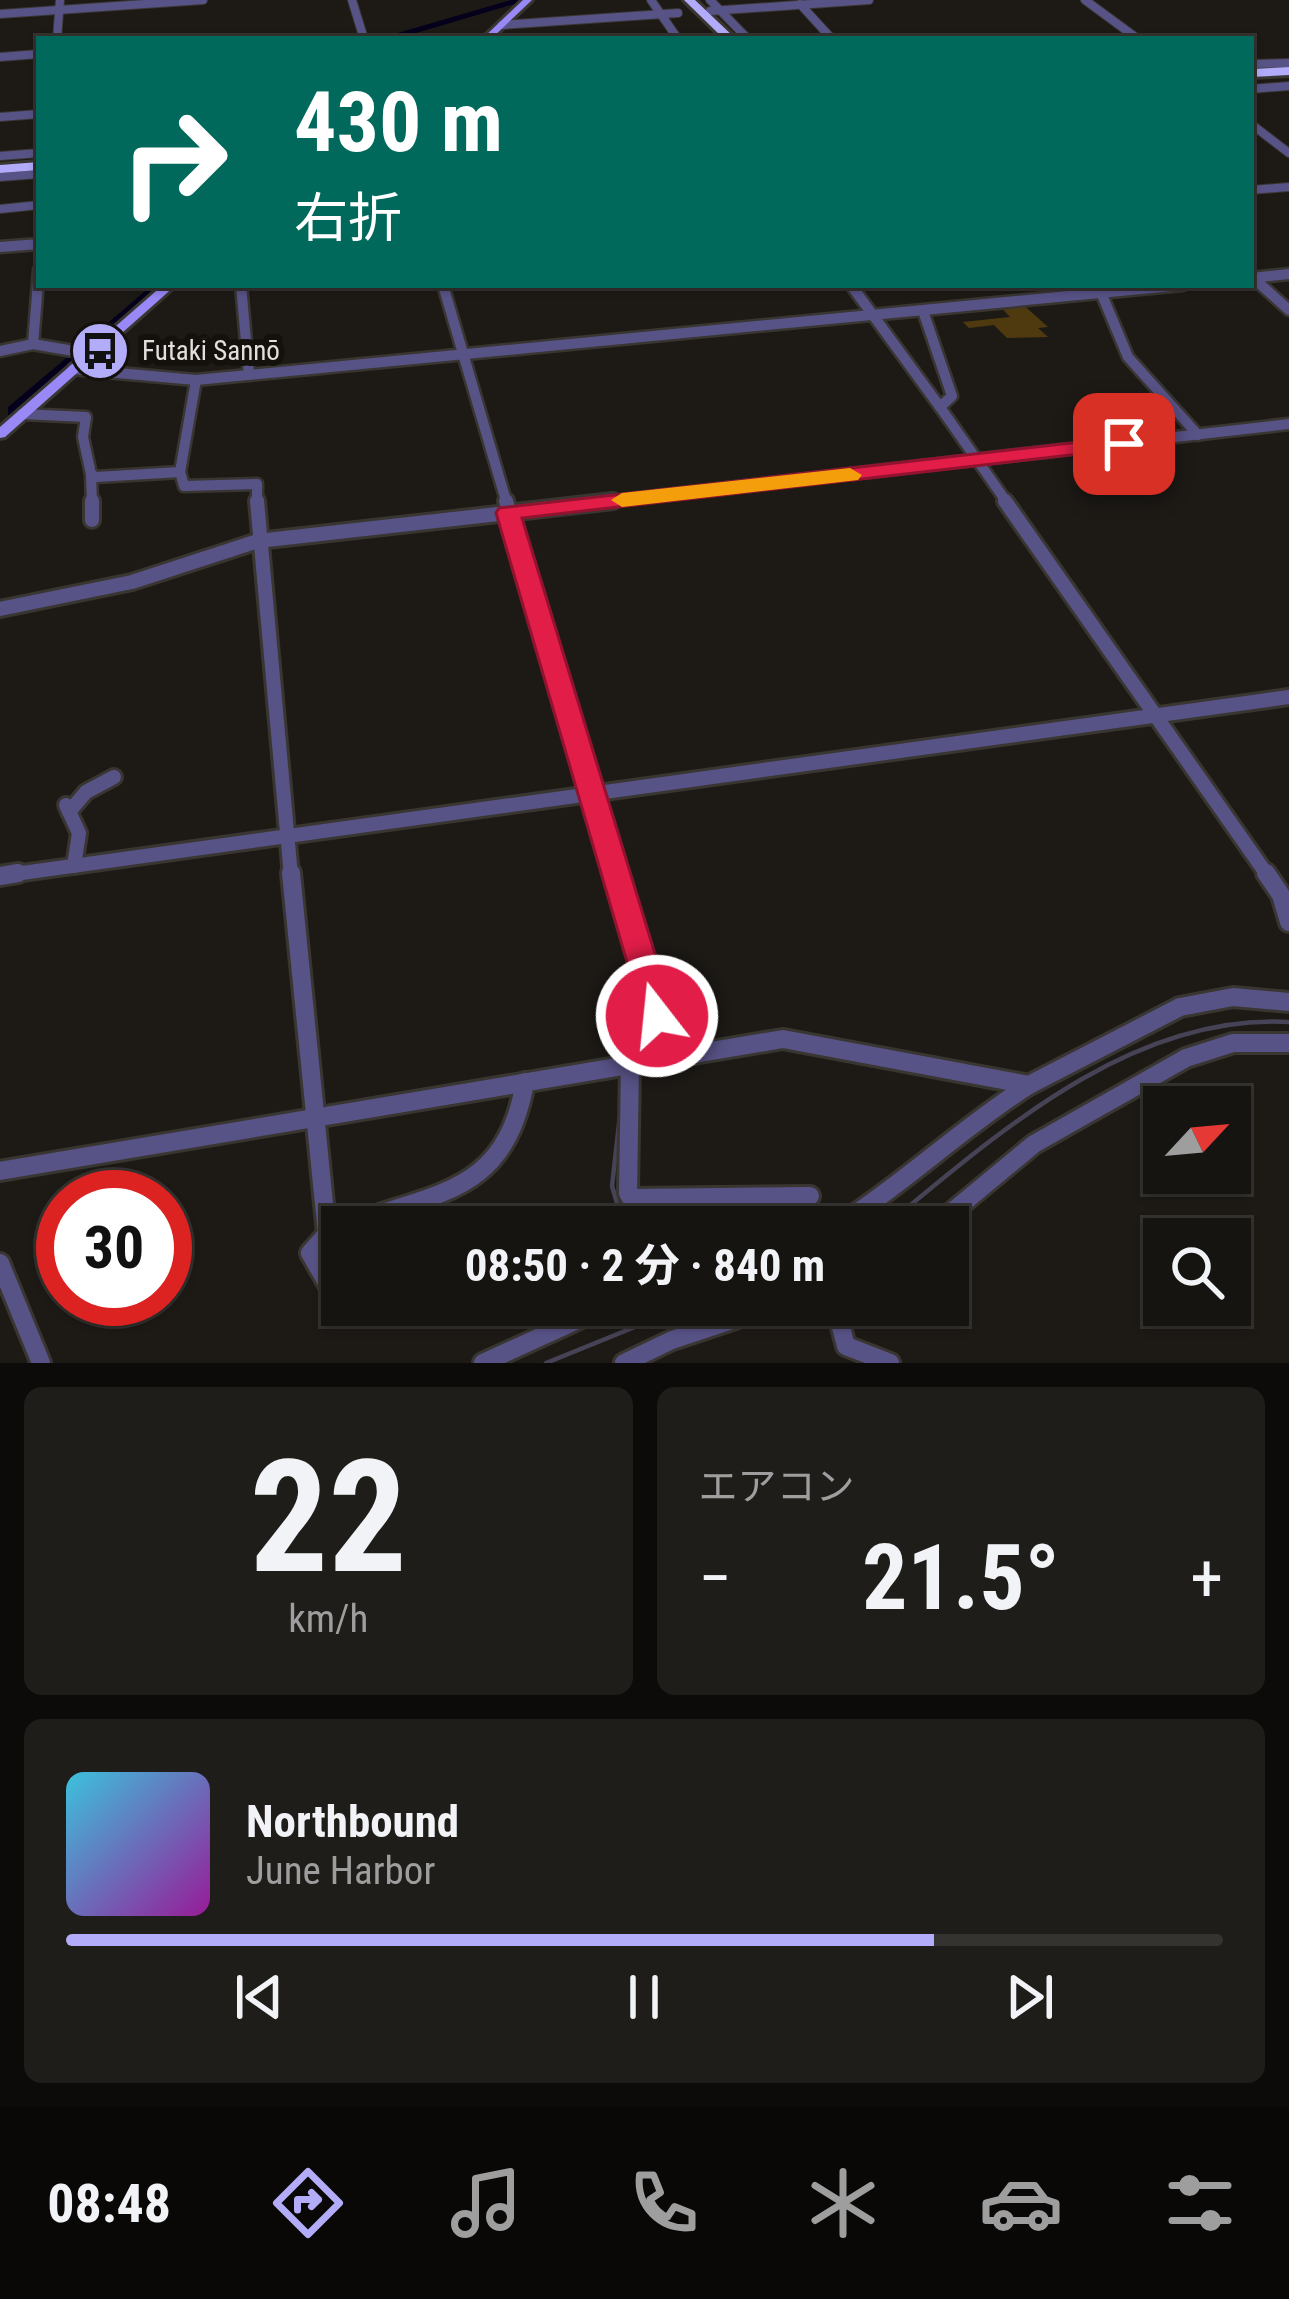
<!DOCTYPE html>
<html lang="ja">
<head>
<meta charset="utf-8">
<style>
  :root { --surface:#161410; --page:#1f1d19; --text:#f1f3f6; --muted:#9e9e9f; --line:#353330; --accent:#b3adf9 }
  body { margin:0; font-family:"Roboto Condensed","Noto Sans JP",sans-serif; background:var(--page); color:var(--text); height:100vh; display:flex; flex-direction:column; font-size:45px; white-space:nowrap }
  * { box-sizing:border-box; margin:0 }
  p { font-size:39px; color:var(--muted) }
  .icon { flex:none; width:66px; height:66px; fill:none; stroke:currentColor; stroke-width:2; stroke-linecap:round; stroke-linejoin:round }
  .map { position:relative; height:1363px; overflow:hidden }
  .sheet { display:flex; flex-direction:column; gap:24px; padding:24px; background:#0c0b09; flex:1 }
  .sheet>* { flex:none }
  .hud { position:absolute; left:36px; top:36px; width:1218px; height:252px; border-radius:0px; box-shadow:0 3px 9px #0004,0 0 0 3px var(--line); background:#00695c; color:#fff; overflow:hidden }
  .needle { width:78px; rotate:64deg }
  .fabs { position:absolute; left:1143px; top:1086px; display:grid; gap:24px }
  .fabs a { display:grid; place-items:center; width:108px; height:108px; border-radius:0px; background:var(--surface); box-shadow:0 3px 9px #0004,0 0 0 3px var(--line); font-size:60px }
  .speed { position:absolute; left:36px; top:1170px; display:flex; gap:24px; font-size:60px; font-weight:700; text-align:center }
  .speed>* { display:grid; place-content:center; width:156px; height:156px; border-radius:50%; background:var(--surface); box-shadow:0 3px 9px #0004,0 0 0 3px var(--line); line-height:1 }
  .speed .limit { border:18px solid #d22; background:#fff; color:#111 }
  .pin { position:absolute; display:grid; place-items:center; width:102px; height:102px; color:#fff; margin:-51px; border-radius:24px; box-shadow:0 6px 18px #0006 }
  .me { position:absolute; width:132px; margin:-66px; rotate:344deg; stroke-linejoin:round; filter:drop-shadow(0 0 9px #0008) }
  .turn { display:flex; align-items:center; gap:42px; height:252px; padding:0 60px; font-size:54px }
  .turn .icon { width:156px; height:156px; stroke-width:2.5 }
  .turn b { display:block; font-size:84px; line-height:102px }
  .big { font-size:90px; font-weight:700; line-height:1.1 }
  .sheet .widget { flex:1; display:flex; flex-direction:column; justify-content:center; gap:18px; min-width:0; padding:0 42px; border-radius:18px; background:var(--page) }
  .sheet .dial { align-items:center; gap:0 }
  .dial b { font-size:156px; line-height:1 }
  .song { display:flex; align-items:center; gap:36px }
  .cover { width:144px; height:144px; border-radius:18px; background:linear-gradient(135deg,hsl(190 70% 55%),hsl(300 70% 35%)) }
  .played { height:12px; border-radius:6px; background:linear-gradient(90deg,var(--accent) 75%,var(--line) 75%) }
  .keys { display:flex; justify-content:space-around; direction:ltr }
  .heat { display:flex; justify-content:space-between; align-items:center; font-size:66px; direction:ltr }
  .sheet .tiles { flex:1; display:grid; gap:24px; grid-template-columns:1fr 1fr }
  .widget:last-child { grid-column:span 2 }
  .trip { position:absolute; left:321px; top:1206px; width:648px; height:120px; border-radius:0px; background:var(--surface); box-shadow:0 3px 9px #0004,0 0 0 3px var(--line); font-weight:700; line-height:120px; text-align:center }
  .dock { display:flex; height:192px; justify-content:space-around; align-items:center; background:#090806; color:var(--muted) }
  .dock .icon { width:84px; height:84px }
  .dock .current { color:var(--accent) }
  .dock b { font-size:54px; color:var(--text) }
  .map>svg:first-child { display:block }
  .green { fill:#4f3a10 }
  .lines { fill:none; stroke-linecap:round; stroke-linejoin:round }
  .stream { stroke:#474356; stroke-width:4.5 }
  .river { fill:#05001c; fill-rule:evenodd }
  .minor-far3-casing { stroke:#393632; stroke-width:10 }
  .minor-far2-casing { stroke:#393632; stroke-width:15 }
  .minor-far1-casing { stroke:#393632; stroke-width:20 }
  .minor-casing { stroke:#393632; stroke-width:24 }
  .major-casing { stroke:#393632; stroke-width:6 }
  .highway-casing { stroke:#393632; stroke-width:6 }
  .minor-far3 { stroke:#585387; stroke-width:8 }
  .minor-far2 { stroke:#585387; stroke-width:10 }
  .minor-far1 { stroke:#585387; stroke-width:14 }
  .minor { stroke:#585387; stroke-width:18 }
  .major { fill:#9889f7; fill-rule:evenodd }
  .highway { fill:#b2abf9; fill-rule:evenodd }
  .route { fill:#e11d48; stroke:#92132f; stroke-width:3 }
  .slow { fill:#f59e0b }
  .labels { text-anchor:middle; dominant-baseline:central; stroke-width:12; stroke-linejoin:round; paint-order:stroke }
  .far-poi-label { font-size:27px; fill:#e2e0dd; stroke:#14110d; text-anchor:start }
</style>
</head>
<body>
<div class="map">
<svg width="1289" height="1363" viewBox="0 0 1289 1363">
  <rect width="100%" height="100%" fill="#1d1a16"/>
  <path class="green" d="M1020,302L1048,327L1038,328L1048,337L1007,338L994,325L969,328L963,322L1010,317L998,304Z"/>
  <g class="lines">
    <g class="stream">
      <path d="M620,1115L612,1186L624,1227"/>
      <path d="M884,1227C998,1133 1132,1013 1289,1022"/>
      <path d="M546,1363L689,1305"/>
    </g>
    <g class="river">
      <path d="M511,0H528L396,39H377Z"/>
      <path d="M152,285H168L92,353L83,354V360L38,395L20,415H8V407L71,354L80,353V347Z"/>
    </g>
    <defs>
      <g id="minor-far3">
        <path d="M352,0L364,39"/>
        <path d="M651,0L678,39"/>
        <path d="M710,0L748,39"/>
        <path d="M1085,0L1138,39"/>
        <path d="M800,4L832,39"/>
        <path d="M710,11L869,0"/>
        <path d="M0,14L203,0"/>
        <path d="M502,25L678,13"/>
        <path d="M57,39L60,0"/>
        <path d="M0,57L39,54"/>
        <path d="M1251,64L1289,63"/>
        <path d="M1251,89L1289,86"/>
        <path d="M0,117L39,114"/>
        <path d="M1251,124L1289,153"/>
        <path d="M0,156L39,153"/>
        <path d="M0,177L39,174"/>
        <path d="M1251,190L1289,187"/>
        <path d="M0,209L39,205"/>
      </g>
      <g id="minor-far2">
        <path d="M0,247L39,244"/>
        <path d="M39,270L33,344L91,354"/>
        <path d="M1251,276L1289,310"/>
        <path d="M1251,278L1289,274"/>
        <path d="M241,285L249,375"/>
        <path d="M443,285L507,504"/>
        <path d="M851,285L940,407"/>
        <path d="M1100,290L1128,357L1198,435"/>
        <path d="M923,311L952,396L940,407L1008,504"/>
        <path d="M0,351L33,344"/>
        <path d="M73,369L196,380L1183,285"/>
        <path d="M196,380L180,472L184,486L257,484V504"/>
        <path d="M22,414L86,417L83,437L91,474L96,477L180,472"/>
        <path d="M91,474L92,504"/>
        <path d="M587,504L1289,424"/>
      </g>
      <g id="minor-far1">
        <path d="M92,501V520"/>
        <path d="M257,501L291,876"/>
        <path d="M506,501L616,876"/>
        <path d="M1005,501L1268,876"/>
        <path d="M0,609L132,582L258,541L613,501"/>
        <path d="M66,805L79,833L74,866"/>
        <path d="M69,812L86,792L114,777"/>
        <path d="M0,876L1289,697"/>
      </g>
      <g id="minor">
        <path d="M291,873L327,1234C422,1190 504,1205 525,1082"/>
        <path d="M615,873L669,1059"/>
        <path d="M1266,873L1281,895L1289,922"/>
        <path d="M0,876L18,873"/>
        <path d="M630,1065L628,1193L648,1227"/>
        <path d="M0,1171L783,1039L1029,1085L1180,1007L1233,997L1289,1002"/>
        <path d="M631,1198L810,1196"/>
        <path d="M836,1227C905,1183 960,1129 1029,1085"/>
        <path d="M934,1227L1034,1144L1186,1058L1233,1043H1289"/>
        <path d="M327,1234L310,1253L345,1314"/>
        <path d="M0,1263L41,1363"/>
        <path d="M835,1305L846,1346L890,1363"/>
        <path d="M483,1363L610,1305"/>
        <path d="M624,1363L672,1340L777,1305"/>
      </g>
      <g id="major">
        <path d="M523,0H532L491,39H482Z"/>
        <path d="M163,285H176L5,437L0,438V427Z"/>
      </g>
      <g id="highway">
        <path d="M684,0H695L736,39H724Z"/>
        <path d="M1289,67V75L1251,77V69Z"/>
        <path d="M39,162V170L0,173V165Z"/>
      </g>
    </defs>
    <use href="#minor-far3" class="minor-far3-casing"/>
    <use href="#minor-far2" class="minor-far2-casing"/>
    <use href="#minor-far1" class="minor-far1-casing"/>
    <use href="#minor" class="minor-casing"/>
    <use href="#major" class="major-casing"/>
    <use href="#highway" class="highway-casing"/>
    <use href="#minor-far3" class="minor-far3"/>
    <use href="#minor-far2" class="minor-far2"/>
    <use href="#minor-far1" class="minor-far1"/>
    <use href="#minor" class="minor"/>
    <use href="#major" class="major"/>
    <use href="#highway" class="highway"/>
  </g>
  <path class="route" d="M1124,437L1132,439V448L522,518L674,1016L669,1024L657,1028L645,1024L496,513L499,508Z"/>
  <path class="slow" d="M850,468L862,475L858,480L622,507L611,500L622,493Z"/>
  <defs>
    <symbol id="bus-disc" viewBox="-11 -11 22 22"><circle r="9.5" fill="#b3adf9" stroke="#14110d"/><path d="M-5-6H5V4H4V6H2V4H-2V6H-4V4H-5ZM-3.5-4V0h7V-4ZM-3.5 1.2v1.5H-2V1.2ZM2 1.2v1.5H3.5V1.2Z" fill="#111"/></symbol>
  </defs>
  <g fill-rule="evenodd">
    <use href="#bus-disc" x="67" y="318" width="66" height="66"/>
  </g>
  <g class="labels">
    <g class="far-poi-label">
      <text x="142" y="351">Futaki Sannō</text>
    </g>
  </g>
</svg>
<div class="fabs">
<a><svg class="needle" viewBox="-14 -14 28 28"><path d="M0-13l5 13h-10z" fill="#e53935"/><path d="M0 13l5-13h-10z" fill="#9e9e9f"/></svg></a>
<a><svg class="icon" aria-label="search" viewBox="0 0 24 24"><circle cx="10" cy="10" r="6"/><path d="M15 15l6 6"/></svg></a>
</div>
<div class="speed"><div class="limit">30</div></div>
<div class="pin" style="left:1124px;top:444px;background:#d93025"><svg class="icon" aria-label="arrive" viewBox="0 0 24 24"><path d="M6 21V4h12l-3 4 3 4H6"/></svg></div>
<svg class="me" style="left:657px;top:1016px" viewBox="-20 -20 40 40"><circle r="17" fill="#e11d48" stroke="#fff" stroke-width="3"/><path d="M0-11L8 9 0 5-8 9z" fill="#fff"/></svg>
<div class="trip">08:50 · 2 分 · 840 m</div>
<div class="hud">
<div class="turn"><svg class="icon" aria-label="right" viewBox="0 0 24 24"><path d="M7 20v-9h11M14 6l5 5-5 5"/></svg><div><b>430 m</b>右折</div></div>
</div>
</div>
<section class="sheet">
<div class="tiles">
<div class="widget dial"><b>22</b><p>km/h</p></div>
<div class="widget"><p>エアコン</p>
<div class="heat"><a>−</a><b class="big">21.5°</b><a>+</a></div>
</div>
<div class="widget">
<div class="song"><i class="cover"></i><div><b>Northbound</b><p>June Harbor</p></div></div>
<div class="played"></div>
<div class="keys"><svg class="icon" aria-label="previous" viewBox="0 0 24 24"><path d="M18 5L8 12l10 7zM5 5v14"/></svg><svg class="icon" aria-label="pause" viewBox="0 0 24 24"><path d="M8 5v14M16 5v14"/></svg><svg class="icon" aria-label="next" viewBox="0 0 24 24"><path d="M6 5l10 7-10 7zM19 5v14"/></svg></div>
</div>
</div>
</section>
<nav class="dock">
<b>08:48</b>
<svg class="icon current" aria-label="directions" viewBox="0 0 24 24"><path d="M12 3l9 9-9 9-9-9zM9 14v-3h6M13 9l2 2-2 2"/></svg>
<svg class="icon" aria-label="music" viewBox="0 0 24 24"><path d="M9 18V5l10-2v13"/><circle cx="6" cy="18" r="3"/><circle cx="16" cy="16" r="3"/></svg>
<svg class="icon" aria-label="phone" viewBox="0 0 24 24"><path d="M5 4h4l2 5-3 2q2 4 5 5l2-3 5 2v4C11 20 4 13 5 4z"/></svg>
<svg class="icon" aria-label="climate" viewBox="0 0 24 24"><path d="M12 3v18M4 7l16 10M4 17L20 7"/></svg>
<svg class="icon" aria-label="car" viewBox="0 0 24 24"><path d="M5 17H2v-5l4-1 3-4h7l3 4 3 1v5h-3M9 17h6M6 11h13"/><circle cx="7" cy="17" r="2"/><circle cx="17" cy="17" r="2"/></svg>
<svg class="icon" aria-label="filters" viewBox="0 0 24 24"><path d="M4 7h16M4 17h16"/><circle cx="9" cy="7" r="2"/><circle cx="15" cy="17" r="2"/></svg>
</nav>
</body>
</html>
